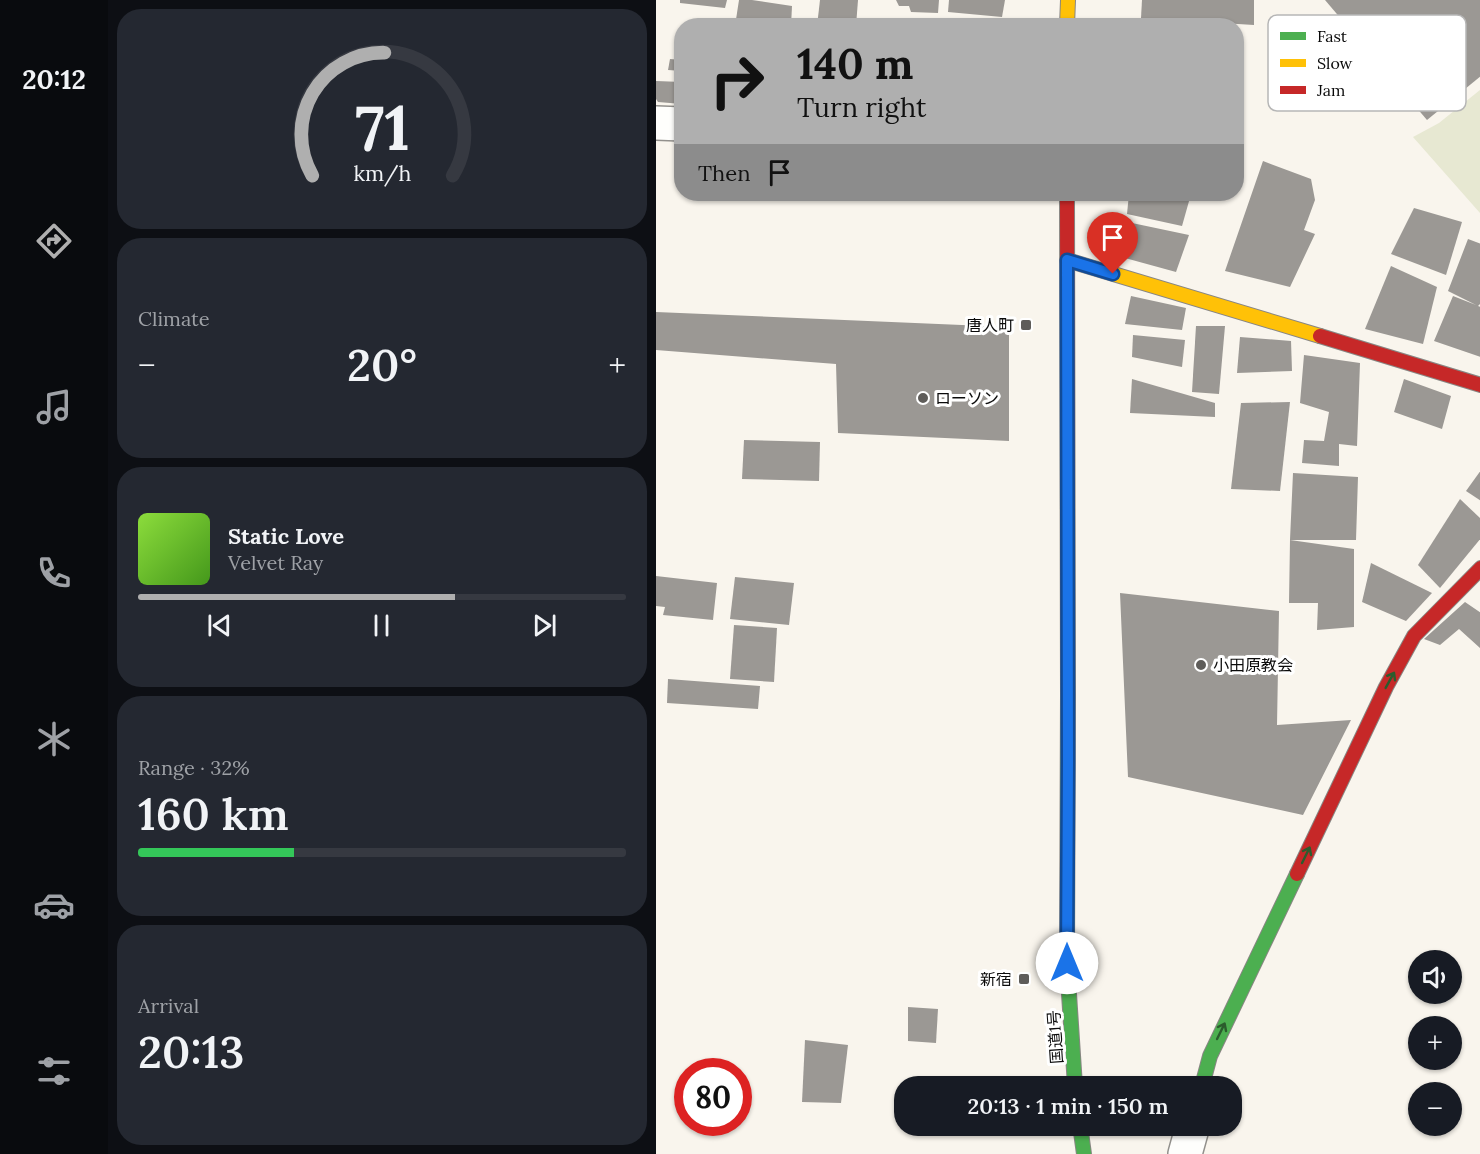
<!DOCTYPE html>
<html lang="en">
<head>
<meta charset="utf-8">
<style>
  :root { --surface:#171b24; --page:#242831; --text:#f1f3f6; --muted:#9ea1a6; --line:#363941; --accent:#afafaf }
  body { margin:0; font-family:Lora,"Noto Sans JP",serif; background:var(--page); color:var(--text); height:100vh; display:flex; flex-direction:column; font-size:22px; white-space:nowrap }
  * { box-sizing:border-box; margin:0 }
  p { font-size:20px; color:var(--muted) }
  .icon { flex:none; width:33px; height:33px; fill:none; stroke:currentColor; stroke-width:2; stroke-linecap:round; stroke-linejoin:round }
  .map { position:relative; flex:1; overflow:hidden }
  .sheet { display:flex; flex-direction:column; gap:9px; padding:9px; background:#0d0f14; width:548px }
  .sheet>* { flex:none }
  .top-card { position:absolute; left:18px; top:18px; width:570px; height:183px; border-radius:24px; box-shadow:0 2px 4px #0004; background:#afafaf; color:#111; overflow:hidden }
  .buttons { position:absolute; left:752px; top:950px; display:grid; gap:12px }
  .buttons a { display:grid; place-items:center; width:54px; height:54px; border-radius:50%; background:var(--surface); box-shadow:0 2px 4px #0004; font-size:30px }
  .speed { position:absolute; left:18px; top:1058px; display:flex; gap:12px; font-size:30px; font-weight:700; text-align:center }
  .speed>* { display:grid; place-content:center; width:78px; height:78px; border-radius:50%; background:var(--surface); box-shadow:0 2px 4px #0004; line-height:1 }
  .speed .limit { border:9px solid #d22; background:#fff; color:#111 }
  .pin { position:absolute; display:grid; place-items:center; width:51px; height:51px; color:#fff; margin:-62px -26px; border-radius:50% 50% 50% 0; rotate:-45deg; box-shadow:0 0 6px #0007 }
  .pin .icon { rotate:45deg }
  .me { position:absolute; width:66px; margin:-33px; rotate:0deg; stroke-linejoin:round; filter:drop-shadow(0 0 4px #0008) }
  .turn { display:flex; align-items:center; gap:21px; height:126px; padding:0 24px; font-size:27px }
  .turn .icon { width:78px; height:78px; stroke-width:2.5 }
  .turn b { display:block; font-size:42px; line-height:51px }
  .then { display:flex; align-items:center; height:57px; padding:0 24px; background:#0003; gap:12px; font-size:22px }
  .big { font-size:45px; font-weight:600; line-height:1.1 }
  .sheet .widget { flex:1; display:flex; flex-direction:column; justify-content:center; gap:9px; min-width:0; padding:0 21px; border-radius:24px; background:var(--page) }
  .sheet .dial { align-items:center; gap:0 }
  .dial svg { height:156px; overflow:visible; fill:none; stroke:var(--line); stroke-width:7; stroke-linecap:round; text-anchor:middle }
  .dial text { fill:var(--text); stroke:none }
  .song { display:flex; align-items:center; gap:18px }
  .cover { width:72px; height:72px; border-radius:9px; background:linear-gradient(135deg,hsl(90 70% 55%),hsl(100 70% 35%)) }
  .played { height:6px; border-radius:3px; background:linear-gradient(90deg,var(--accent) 65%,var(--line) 65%) }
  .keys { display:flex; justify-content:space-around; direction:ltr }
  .heat { display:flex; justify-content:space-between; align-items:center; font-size:33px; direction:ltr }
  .charge { height:9px; border-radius:4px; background:linear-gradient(90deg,#34c759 32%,var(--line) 0) }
  .trip { position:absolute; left:238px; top:1076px; width:348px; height:60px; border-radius:24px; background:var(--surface); box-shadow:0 2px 4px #0004; font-weight:600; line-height:60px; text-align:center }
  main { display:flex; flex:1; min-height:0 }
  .tab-bar { display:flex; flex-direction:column; width:108px; justify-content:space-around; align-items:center; background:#090b0e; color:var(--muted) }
  .tab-bar .icon { width:42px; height:42px }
  .tab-bar .current { color:var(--accent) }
  .tab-bar b { font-size:27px; color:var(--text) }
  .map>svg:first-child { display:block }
  .cemetery { fill:#e7e8d2 }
  .building { fill:#9b9894 }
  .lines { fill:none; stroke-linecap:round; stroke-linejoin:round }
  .street-casing { stroke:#92908c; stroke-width:36 }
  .fast-casing { stroke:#888683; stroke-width:16 }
  .slow-casing { stroke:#888683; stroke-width:16 }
  .jam-casing { stroke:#888683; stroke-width:16 }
  .street { stroke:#fefefc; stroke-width:33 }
  .fast { stroke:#4caf50; stroke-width:14 }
  .slow { stroke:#ffc107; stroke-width:14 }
  .jam { stroke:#c62828; stroke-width:14 }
  .oneway { stroke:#2b5c2d }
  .route-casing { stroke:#114b97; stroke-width:15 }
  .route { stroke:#1a73e8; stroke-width:10 }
  .poi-dot { fill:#5e5c59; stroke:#fff; stroke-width:2 }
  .labels { text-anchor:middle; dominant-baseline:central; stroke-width:6; stroke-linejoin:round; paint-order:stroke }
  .poi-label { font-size:16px; fill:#0a0a0a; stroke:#fff; text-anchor:end }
  .street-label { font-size:16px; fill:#0a0a0a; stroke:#fff }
  .key { fill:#fff; stroke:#b6b6b6; stroke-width:1.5 }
  .key-label { font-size:16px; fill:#0a0a0a }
</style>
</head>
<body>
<main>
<nav class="tab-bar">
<b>20:12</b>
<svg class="icon current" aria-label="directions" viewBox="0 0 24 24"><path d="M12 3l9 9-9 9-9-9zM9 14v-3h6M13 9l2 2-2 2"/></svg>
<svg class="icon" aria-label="music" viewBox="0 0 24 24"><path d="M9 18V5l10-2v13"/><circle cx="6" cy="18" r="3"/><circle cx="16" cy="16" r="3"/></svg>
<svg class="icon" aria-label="phone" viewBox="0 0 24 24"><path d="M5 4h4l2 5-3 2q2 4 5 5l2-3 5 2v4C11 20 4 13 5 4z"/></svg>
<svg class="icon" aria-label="climate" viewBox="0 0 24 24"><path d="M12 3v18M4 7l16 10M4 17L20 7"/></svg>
<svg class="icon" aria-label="car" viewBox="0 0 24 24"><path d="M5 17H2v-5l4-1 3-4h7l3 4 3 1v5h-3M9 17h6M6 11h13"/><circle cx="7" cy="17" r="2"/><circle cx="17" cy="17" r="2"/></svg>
<svg class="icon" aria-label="filters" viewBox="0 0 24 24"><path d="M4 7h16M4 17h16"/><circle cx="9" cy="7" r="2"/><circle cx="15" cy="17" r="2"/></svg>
</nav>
<section class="sheet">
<div class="widget dial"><svg viewBox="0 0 100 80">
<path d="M14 69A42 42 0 1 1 86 69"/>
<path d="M14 69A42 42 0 0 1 51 6" stroke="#afafaf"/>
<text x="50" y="56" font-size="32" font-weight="700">71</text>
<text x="50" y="72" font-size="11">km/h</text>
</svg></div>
<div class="widget"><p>Climate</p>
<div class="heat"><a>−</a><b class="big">20°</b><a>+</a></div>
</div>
<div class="widget">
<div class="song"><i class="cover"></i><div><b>Static Love</b><p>Velvet Ray</p></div></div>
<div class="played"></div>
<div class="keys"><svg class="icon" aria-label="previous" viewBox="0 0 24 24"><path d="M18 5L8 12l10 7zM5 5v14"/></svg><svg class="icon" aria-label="pause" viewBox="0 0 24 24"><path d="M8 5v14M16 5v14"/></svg><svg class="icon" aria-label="next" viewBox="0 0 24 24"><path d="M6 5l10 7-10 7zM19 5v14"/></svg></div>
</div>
<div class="widget"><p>Range · 32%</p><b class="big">160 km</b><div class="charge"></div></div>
<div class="widget"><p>Arrival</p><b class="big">20:13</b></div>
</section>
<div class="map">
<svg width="825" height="1154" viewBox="0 0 825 1154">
  <rect width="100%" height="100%" fill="#f9f5ed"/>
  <path class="cemetery" d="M824,90V213L757,137L783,123Z"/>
  <g class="building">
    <path d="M24,0H71L69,8L24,3Z"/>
    <path d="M83,0H96L136,6L135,26H79Z"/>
    <path d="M164,0H202L200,26H161Z"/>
    <path d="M240,0H283L282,13L255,12L253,6H243Z"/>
    <path d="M293,0H349L346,17L292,12Z"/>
    <path d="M486,0H598V25L485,18Z"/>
    <path d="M669,0H825V76L771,120Z"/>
    <path d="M14,59L26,60V71L12,70Z"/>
    <path d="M0,81L26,82V104L2,102L0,99Z"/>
    <path d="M607,161L655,179L659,200L648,230L659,234L634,287L569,271Z"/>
    <path d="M473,194H535L526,226L471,214Z"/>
    <path d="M758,208L806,222L790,275L735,254Z"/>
    <path d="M476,223L533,235L520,272L469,258Z"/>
    <path d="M812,239L825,244V303L822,306L825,307V357L778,341L797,296L820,305L792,291Z"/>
    <path d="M735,266L781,287L767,344L709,329Z"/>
    <path d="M475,296L530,308L526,330L469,324Z"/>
    <path d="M0,312L353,327V441L182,433L180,364L0,350Z"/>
    <path d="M540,326H569L563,394L536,392Z"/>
    <path d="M477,335L529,340L526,367L476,357Z"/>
    <path d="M584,337L635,341L636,371L581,373Z"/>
    <path d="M648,355L704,363L701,446L683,444V466L646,463L648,440L668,441L673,412L644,403Z"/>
    <path d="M476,379L559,403V417L474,413Z"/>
    <path d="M748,379L795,396L786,429L738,412Z"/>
    <path d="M634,402L624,491L575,489L585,403Z"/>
    <path d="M88,440L164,442L163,481L86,479Z"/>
    <path d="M825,470V501L810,491Z"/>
    <path d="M637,473L702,477L700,540H634L698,549V627L661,630L662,603H633L634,540Z"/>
    <path d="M804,499L825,519V538L784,588L762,565Z"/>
    <path d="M715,563L776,593L750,621L706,602Z"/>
    <path d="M0,576L61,583L57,620L7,615L9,607L0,606Z"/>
    <path d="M79,577L138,583L133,625L74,619Z"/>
    <path d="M464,593L623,611L621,725L695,720L647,815L472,777Z"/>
    <path d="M809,602L825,613V649L803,629L784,645L768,639Z"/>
    <path d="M78,625L121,628L118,682L74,679Z"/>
    <path d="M12,679L104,686L102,709L11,703Z"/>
    <path d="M252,1007L282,1009L280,1043L252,1041Z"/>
    <path d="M149,1040L192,1045L185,1103L146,1102Z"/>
  </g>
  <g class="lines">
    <defs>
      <g id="street">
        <path d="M0,123L26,124"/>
        <path d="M529,1154L537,1125"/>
      </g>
      <g id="fast">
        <path d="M412,695L411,963L419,1086"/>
        <path d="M546,1086L554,1056L641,874"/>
        <path d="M424,1125L428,1154"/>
      </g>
      <g id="slow">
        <path d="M411,26L412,0"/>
        <path d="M411,260L664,336"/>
      </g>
      <g id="jam">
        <path d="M411,194L412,695"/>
        <path d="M664,336L825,385"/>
        <path d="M641,874L730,687L758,636L825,568"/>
      </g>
    </defs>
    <use href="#street" class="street-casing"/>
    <use href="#fast" class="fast-casing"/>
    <use href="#slow" class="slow-casing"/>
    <use href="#jam" class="jam-casing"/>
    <use href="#street" class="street"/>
    <use href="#fast" class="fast"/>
    <use href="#slow" class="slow"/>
    <use href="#jam" class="jam"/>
  </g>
  <defs><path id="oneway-shaft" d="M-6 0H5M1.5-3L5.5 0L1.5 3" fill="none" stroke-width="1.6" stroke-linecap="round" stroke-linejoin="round" transform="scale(1.5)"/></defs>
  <g class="oneway">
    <use href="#oneway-shaft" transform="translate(734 680) rotate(-61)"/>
    <use href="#oneway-shaft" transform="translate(650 855) rotate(-64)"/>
    <use href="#oneway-shaft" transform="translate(565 1031) rotate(-64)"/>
  </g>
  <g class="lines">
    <defs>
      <path id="route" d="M411,963L412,761L411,260L457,274"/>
    </defs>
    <use href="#route" class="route-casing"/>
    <use href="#route" class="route"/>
  </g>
  <g class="poi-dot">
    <rect x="364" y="319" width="12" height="12" rx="3"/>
    <circle cx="267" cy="398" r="6"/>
    <circle cx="545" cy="665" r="6"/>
    <rect x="362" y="973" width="12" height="12" rx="3"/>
  </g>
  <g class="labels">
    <g class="poi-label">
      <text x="358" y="325">唐人町</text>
      <text x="279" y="398" text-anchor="start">ローソン</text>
      <text x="557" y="665" text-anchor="start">小田原教会</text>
      <text x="356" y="979">新宿</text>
    </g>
    <g class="street-label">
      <text transform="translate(399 1037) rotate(-94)">国道1号</text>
    </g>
  </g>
  <rect x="612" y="15" width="198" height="96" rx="9" class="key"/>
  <rect x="624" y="32" width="26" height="8" fill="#4caf50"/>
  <rect x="624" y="59" width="26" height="8" fill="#ffc107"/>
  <rect x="624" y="86" width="26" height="8" fill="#c62828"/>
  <g class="key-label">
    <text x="661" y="42">Fast</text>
    <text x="661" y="69">Slow</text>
    <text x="661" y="96">Jam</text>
  </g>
</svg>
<div class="buttons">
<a><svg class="icon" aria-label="sound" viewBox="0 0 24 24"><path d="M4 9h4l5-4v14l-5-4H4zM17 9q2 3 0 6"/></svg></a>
<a>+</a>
<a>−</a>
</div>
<div class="speed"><div class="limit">80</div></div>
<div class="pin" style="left:457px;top:274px;background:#d93025"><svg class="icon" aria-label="arrive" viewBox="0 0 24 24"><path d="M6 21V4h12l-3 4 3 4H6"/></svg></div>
<svg class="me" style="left:411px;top:963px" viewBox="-20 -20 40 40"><circle r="19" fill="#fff"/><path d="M0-13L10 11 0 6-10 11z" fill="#1a73e8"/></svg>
<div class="trip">20:13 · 1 min · 150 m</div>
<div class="top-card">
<div class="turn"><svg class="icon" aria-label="right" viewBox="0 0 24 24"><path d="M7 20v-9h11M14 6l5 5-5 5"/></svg><div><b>140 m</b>Turn right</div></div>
<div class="then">Then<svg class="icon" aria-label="arrive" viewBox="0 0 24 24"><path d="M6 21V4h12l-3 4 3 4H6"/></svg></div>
</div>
</div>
</main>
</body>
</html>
